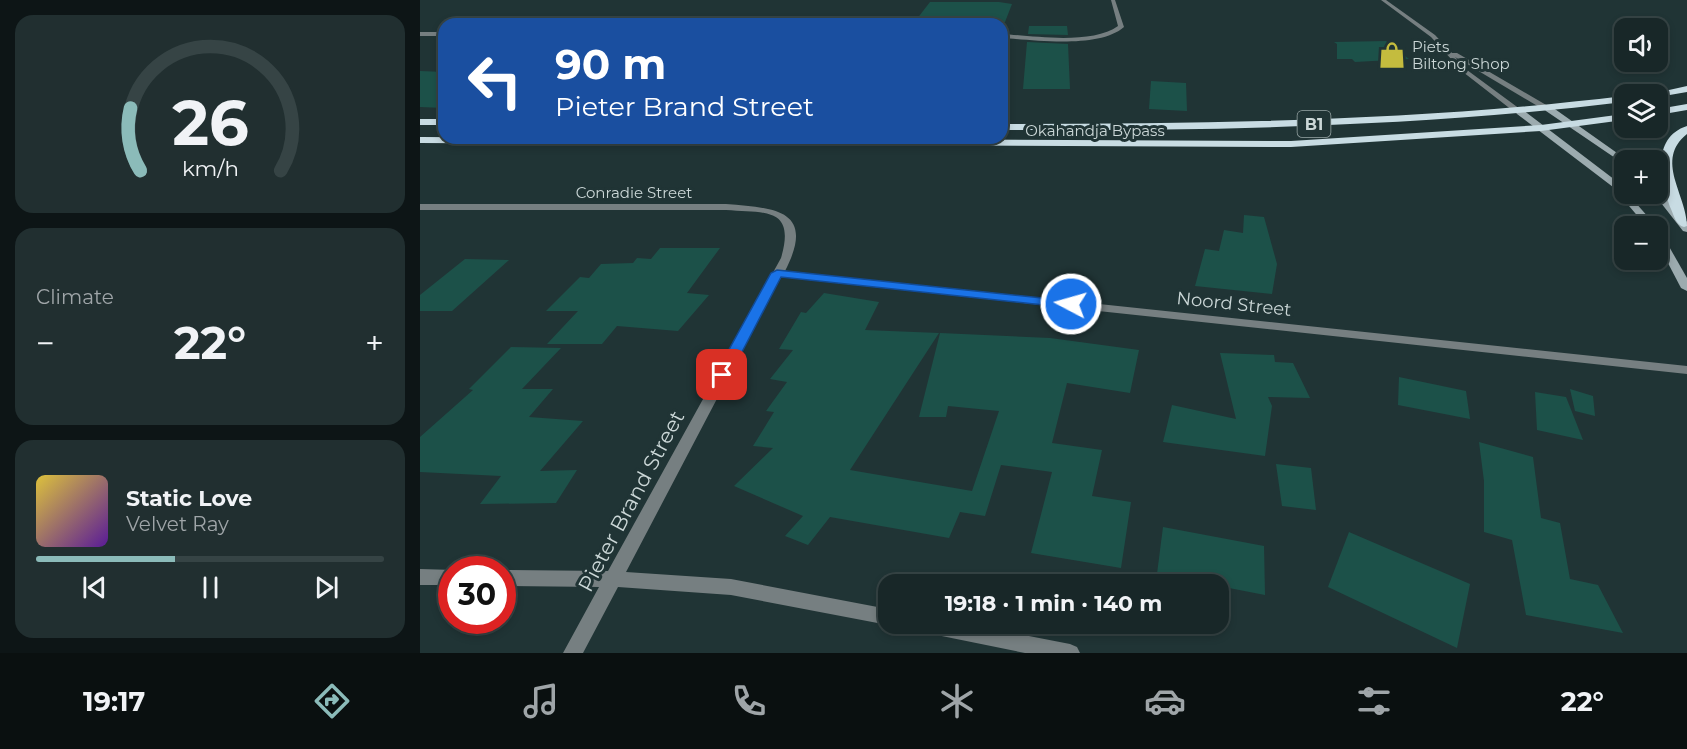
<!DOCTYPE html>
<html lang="en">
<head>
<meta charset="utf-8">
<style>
  :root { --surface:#182728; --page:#212f30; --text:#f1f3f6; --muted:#9fa5a8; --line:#364445; --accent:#8bbbb9 }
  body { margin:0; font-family:Montserrat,sans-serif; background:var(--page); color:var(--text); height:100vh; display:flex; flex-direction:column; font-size:22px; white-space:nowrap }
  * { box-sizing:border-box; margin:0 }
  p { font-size:20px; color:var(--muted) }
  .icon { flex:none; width:33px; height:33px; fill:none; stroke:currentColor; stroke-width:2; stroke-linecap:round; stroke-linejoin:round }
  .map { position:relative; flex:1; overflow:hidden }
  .drawer { display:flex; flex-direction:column; gap:15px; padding:15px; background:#0d1516; width:420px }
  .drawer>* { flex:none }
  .top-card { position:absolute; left:18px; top:18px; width:570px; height:126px; border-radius:18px; box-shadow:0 3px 9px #0003,0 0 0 2px var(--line); background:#1a4fa0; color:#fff; overflow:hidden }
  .tools { position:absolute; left:1194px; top:18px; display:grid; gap:12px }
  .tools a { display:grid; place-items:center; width:54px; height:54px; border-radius:12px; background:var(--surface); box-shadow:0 3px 9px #0003,0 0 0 2px var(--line); font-size:30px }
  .speed { position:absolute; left:18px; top:556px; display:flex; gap:12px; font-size:30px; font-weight:700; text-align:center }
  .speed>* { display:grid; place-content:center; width:78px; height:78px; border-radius:50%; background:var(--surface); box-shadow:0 3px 9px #0003,0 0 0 2px var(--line); line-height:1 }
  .speed .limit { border:9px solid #d22; background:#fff; color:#111 }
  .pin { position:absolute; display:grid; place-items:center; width:51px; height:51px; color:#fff; margin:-26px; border-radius:12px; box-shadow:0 3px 9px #0006 }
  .me { position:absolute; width:66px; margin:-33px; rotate:276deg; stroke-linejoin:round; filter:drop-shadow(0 0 4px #0008) }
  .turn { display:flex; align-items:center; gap:21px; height:126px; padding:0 18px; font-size:27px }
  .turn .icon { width:78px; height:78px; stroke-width:2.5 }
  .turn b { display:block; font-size:42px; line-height:51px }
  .big { font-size:45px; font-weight:700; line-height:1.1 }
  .drawer .tile { flex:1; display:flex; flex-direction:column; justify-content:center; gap:9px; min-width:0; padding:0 21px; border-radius:18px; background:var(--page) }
  .drawer .dial { align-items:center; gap:0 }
  .dial svg { height:156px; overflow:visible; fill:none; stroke:var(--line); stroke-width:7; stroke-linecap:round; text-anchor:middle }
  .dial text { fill:var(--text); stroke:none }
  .song { display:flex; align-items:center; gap:18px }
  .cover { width:72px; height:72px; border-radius:9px; background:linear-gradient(135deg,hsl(50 70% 55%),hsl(270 70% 35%)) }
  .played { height:6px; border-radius:3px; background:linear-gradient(90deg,var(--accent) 40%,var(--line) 40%) }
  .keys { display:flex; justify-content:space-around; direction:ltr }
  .heat { display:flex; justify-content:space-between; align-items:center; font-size:33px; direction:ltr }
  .trip { position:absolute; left:458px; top:574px; width:351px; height:60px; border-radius:18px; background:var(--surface); box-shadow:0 3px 9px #0003,0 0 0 2px var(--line); font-weight:700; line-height:60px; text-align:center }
  .dock { display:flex; height:96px; justify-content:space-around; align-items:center; background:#0a1010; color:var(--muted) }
  .dock .icon { width:42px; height:42px }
  .dock .selected { color:var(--accent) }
  .dock b { font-size:27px; color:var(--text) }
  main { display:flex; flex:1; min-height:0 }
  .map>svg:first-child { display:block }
  .building { fill:#1c5149 }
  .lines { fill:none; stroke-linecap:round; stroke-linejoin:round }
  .minor { fill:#767f81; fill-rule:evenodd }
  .tertiary { fill:#767f81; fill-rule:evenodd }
  .secondary { fill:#9cabaf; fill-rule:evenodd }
  .trunk { fill:#c8dce3; fill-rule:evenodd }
  .route { fill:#1a73e8; stroke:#114b97; stroke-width:1.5 }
  .labels { text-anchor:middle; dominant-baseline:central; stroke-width:6; stroke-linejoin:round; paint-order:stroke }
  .far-poi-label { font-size:15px; fill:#cbd7d7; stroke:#203435; text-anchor:start }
  .far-street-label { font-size:15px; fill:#cbd7d7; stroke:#203435 }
  .shield { fill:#203435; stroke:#98a6a6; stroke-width:1.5 }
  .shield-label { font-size:16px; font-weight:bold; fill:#cbd7d7 }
  .street-label { font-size:18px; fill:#cbd7d7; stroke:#203435 }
  .near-street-label { font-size:21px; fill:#cbd7d7; stroke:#203435 }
</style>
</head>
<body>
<main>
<section class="drawer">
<div class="tile dial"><svg viewBox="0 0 100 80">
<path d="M14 69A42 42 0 1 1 86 69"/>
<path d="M14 69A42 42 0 0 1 9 37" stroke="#8bbbb9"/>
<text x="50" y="56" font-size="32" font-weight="700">26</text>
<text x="50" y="72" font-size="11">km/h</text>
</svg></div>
<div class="tile"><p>Climate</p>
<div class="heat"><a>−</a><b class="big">22°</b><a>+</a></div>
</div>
<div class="tile">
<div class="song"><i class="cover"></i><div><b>Static Love</b><p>Velvet Ray</p></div></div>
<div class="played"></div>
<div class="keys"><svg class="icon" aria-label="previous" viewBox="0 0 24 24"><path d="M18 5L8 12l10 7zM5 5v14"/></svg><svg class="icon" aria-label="pause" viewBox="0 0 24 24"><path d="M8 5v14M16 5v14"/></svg><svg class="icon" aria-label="next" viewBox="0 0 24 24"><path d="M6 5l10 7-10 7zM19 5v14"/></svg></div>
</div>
</section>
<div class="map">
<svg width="1267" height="653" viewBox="0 0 1267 653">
  <rect width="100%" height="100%" fill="#203435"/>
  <g class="building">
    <path d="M510,2H579L592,4L585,22L493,24Z"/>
    <path d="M609,26H647L648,35L608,34Z"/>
    <path d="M966,41L989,59L935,62L932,59H917V44L914,42Z"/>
    <path d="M607,42L648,44L650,89H603Z"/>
    <path d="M0,71L24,72V108L0,107Z"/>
    <path d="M731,81L766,83L767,111L729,109Z"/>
    <path d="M824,215L844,217L857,264L852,294L775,286L785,249L799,251L804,230L823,233Z"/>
    <path d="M240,248H300L267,293L289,295L258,331L197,326L182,344H127L158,311H126L160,277L169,278L181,264L213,263L217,258L231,259Z"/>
    <path d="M45,259L89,260L32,311H0V295Z"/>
    <path d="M404,293L459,302L445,330L519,333L430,470L552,491L579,411L528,406L526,417H499L520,333L630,338L719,350L710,393L647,383L632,443L682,450L672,496L711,502L701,568L611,553L632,472L581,465L565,516L540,512L529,538L410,517L388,545L365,536L383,516L314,486L353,448L333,446L354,412L346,411L367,382L350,379L373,350L359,349L381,312L386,313Z"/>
    <path d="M91,347L141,348L102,389H133L109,417L163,421L120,471L157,470L136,503L60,504L81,476L0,472V437L53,390L49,389Z"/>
    <path d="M800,353L854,355L855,362L873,363L890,398L848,397L852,406L845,456L743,442L752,405L816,419Z"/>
    <path d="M979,377L1046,391L1050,419L978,405Z"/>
    <path d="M1150,389L1173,396L1175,416L1155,411Z"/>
    <path d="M1115,392L1146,397L1163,440L1117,430Z"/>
    <path d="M1059,442L1113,457L1121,518L1140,523L1150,579L1178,585L1203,633L1106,615L1092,540L1064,532V481Z"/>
    <path d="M856,464L891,468L896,510L862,506Z"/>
    <path d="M743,527L844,546L845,595L737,574Z"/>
    <path d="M929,532L1050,584L1037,648L908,587Z"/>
  </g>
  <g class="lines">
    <g class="minor">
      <path d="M691,0H695L704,27C679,49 614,40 582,38V34C613,36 672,45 698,26Z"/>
      <rect x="0" y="32" width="24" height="4"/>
      <path d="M0,204H306C354,208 397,209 365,271L1267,366V374L361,277L206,572L311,579L468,609V624H472L468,625L311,595L198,587L163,653H143L179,587L82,586V570L188,571L361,258C376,207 345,213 306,210H0Z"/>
      <path d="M0,569L34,570H32V585H0Z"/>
      <path d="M493,624H546L650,644L657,647L660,653H605L502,632L495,630Z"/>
    </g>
    <path class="tertiary" d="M961,0H966L1015,35L1032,53H1037L1133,109L1126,111L1035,57L1047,70L1104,112L1097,114L1043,72L1011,37Z"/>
    <g class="secondary">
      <path d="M1126,107H1132L1207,160H1204V164L1126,111Z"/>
      <path d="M1097,110H1103L1199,183L1204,189V194H1208L1236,226H1226L1193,187L1097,114Z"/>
      <path d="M1238,189L1241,190L1267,222V232L1263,231L1234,194H1238Z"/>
      <path d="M1238,233L1243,236L1267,278V291L1261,288L1238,244Z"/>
    </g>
    <g class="trunk">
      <path d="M1267,86V92L1238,97L1231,94Z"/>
      <path d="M1204,96V102C997,127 790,131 582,130V124C790,124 997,121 1204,96Z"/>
      <path d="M1267,104V110L1238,115V109Z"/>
      <path d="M1204,114V120L1121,131L871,147L0,143V137L871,141L1121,125Z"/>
      <rect x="0" y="119" width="24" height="6"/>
      <path d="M1267,126V134C1234,160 1267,195 1267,226L1264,227C1256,225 1254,216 1251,209C1241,182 1230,138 1267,126Z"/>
    </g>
  </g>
  <path class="route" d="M357,270L651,301L658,304L651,308L361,277L310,375L308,379H297L295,375L351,273Z"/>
  <defs>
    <symbol id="shop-bare" viewBox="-9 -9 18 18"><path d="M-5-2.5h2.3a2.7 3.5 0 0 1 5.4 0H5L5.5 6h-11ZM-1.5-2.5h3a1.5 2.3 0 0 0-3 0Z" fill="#c4bc3e" stroke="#203435" stroke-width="2.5" paint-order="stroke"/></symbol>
  </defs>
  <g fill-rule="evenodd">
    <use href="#shop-bare" x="953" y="36" width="38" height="38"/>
  </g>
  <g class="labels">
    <g class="far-poi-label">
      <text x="992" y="46">Piets<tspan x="992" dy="17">Biltong Shop</tspan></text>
    </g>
    <g class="far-street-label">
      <text x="675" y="130">Okahandja Bypass</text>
      <text x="214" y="192">Conradie Street</text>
    </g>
    <rect class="shield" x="877.5" y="111" width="33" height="26" rx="4.5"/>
    <g class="shield-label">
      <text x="894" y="124">B1</text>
    </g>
    <g class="street-label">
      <text transform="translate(814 304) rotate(6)">Noord Street</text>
    </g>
    <g class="near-street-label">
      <text transform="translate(211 501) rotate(-62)">Pieter Brand Street</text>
    </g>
  </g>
</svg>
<div class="tools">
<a><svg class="icon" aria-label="sound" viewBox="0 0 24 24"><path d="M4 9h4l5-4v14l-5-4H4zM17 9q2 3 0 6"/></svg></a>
<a><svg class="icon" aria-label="layers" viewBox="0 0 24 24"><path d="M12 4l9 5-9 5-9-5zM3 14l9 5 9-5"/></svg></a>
<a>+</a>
<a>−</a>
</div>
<div class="speed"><div class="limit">30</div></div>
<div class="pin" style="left:302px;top:375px;background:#d93025"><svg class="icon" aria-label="arrive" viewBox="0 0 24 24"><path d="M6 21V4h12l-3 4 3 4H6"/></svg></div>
<svg class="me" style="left:651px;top:304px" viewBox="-20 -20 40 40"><circle r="17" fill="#1a73e8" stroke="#fff" stroke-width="3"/><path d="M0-11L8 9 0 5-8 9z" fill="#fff"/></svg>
<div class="trip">19:18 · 1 min · 140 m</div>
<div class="top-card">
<div class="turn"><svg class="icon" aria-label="left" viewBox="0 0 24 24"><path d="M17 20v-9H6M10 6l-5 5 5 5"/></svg><div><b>90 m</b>Pieter Brand Street</div></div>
</div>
</div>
</main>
<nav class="dock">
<b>19:17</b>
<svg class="icon selected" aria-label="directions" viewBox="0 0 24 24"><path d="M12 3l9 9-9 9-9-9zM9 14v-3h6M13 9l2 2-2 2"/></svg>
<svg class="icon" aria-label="music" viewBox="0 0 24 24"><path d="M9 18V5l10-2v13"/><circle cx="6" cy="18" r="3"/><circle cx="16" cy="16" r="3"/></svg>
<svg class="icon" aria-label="phone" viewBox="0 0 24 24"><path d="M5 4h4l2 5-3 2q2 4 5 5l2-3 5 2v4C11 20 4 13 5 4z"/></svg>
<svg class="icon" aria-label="climate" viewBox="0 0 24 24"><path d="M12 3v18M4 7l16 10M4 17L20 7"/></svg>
<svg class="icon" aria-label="car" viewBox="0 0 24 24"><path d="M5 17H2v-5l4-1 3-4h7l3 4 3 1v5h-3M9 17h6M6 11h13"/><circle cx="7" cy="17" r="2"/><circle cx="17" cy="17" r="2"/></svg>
<svg class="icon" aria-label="filters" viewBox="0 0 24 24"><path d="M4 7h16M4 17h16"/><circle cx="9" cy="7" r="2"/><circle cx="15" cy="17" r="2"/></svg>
<b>22°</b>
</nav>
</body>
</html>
